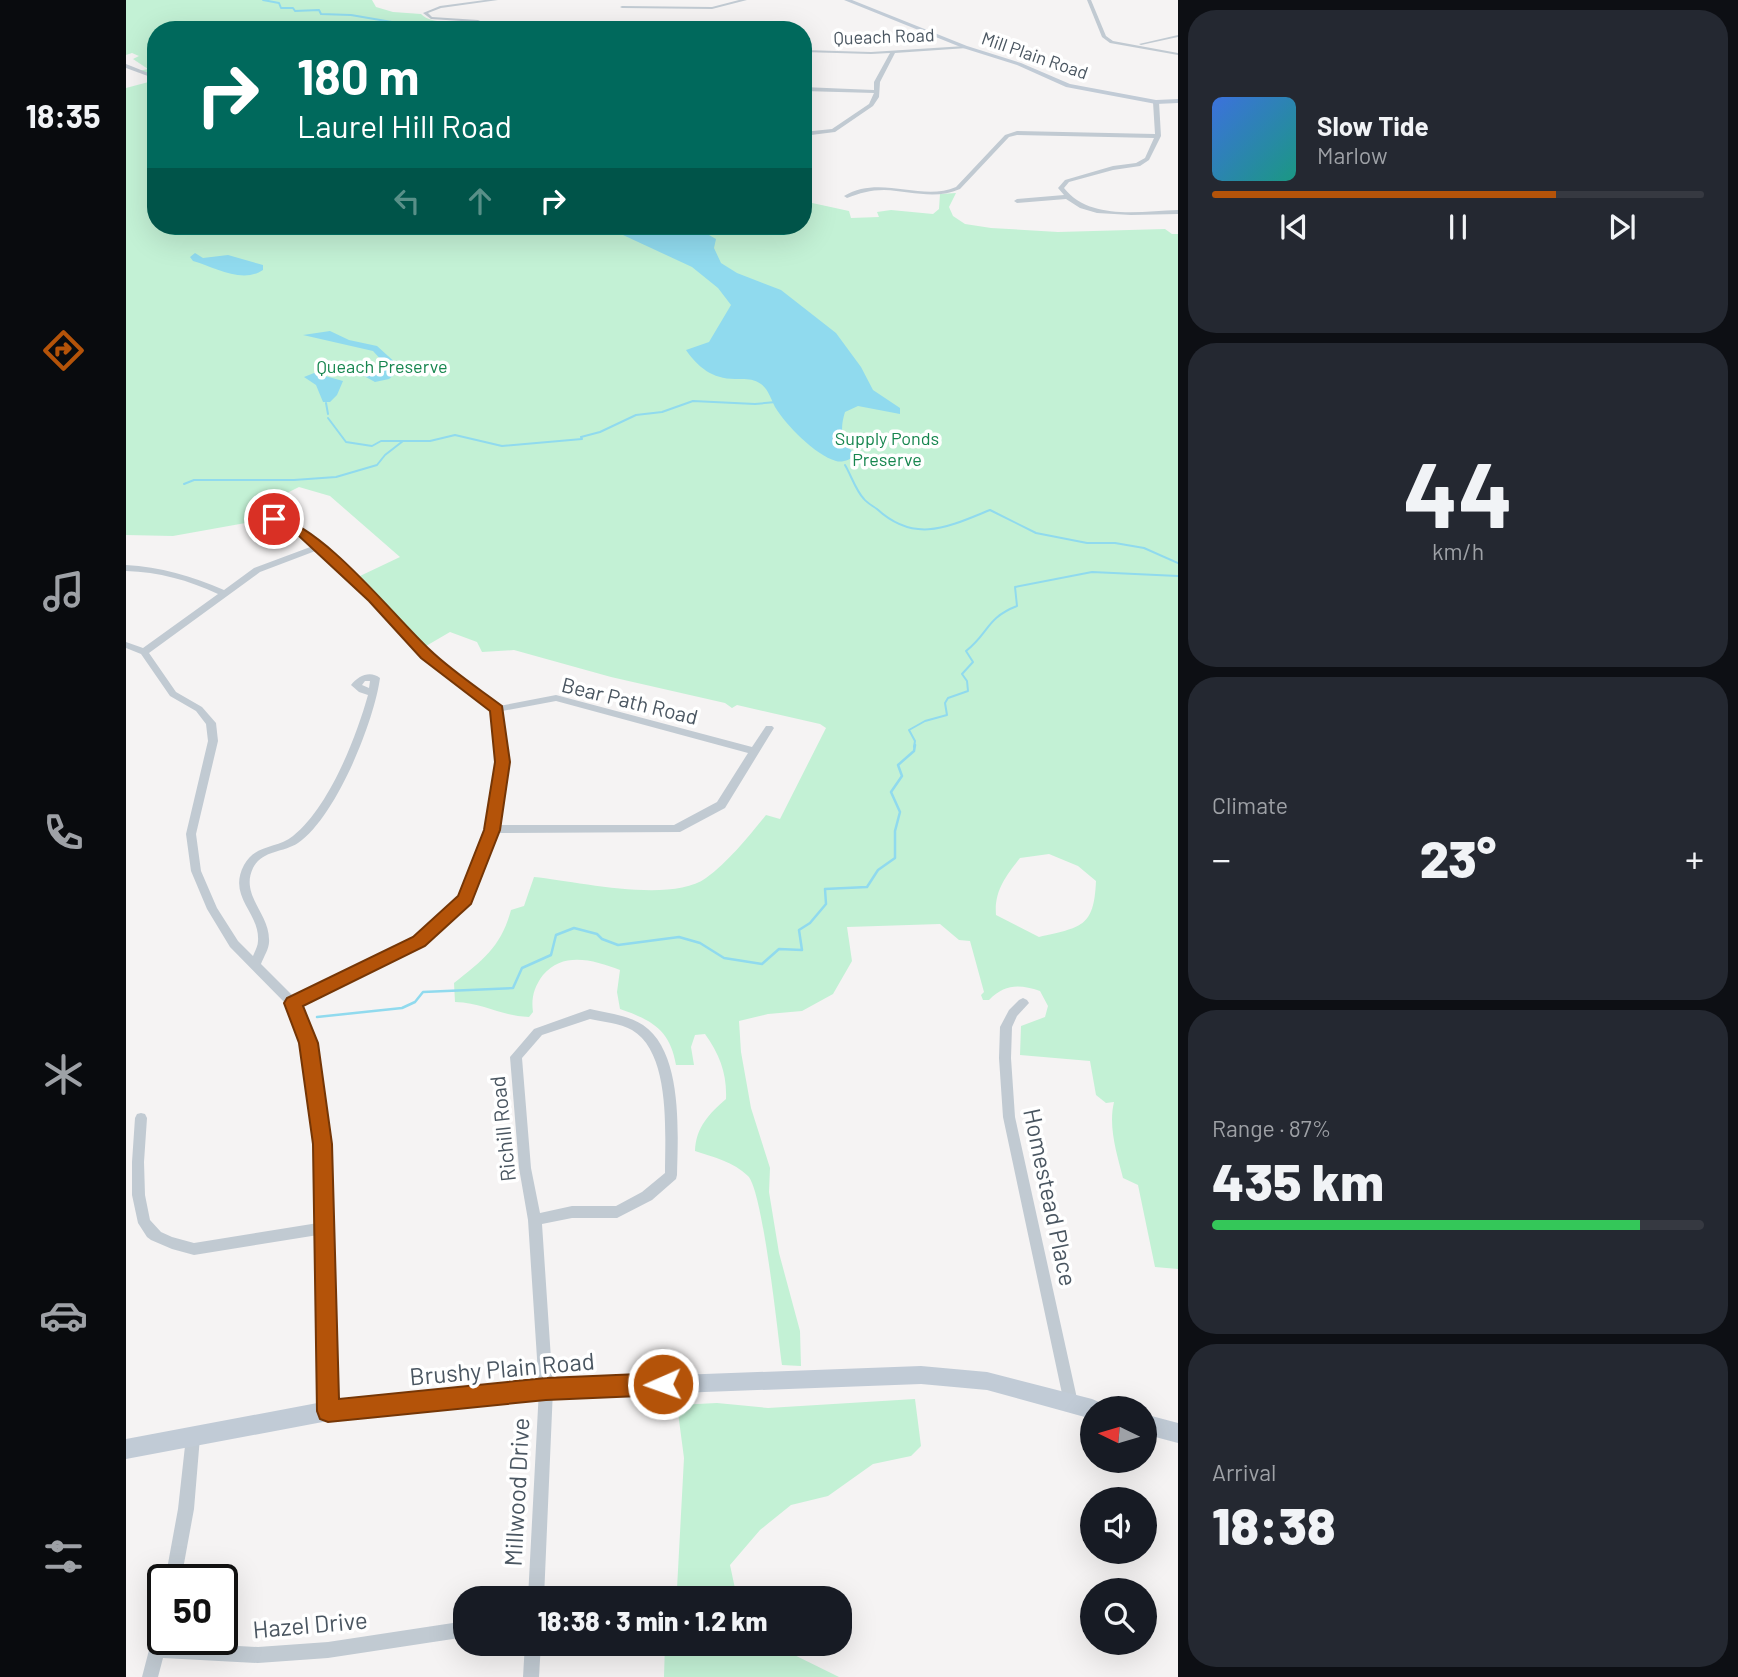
<!DOCTYPE html>
<html lang="en">
<head>
<meta charset="utf-8">
<style>
  :root { --surface:#171b24; --page:#242831; --text:#f1f3f6; --muted:#9ea1a6; --line:#363941; --accent:#b45309 }
  body { margin:0; font-family:Barlow,sans-serif; background:var(--page); color:var(--text); height:100vh; display:flex; flex-direction:column; font-size:26px; white-space:nowrap }
  * { box-sizing:border-box; margin:0 }
  p { font-size:23px; color:var(--muted) }
  .icon { flex:none; width:38px; height:38px; fill:none; stroke:currentColor; stroke-width:2; stroke-linecap:round; stroke-linejoin:round }
  .map { position:relative; flex:1; overflow:hidden }
  .panel { display:flex; flex-direction:column; gap:10px; padding:10px; background:#0d0f14; width:560px }
  .panel>* { flex:none }
  .banner { position:absolute; left:21px; top:21px; width:665px; height:214px; border-radius:28px; box-shadow:0 7px 28px #0002; background:#00695c; color:#fff; overflow:hidden }
  .needle { width:46px; rotate:275deg }
  .tools { position:absolute; left:954px; top:1396px; display:grid; gap:14px }
  .tools a { display:grid; place-items:center; width:77px; height:77px; border-radius:50%; background:var(--surface); box-shadow:0 7px 28px #0002; font-size:35px }
  .speed { position:absolute; left:21px; top:1564px; display:flex; gap:14px; font-size:35px; font-weight:700; text-align:center }
  .speed>* { display:grid; place-content:center; width:91px; height:91px; border-radius:50%; background:var(--surface); box-shadow:0 7px 28px #0002; line-height:1 }
  .speed .limit { border:4px solid #111; border-radius:10px; background:#fff; color:#111 }
  .pin { position:absolute; display:grid; place-items:center; width:60px; height:60px; color:#fff; margin:-30px; border:4px solid #fff; border-radius:50%; box-shadow:0 2px 7px #0007 }
  .me { position:absolute; width:77px; margin:-38px; rotate:268deg; stroke-linejoin:round; filter:drop-shadow(0 0 5px #0008) }
  .turn { display:flex; align-items:center; gap:24px; height:147px; padding:0 35px; font-size:32px }
  .turn .icon { width:91px; height:91px; stroke-width:2.5 }
  .turn b { display:block; font-size:49px; line-height:60px }
  .lanes { display:flex; align-items:center; height:66px; padding:0 35px; background:#0003; justify-content:center; gap:35px; direction:ltr }
  .lanes .off { opacity:.35 }
  .big { font-size:52px; font-weight:800; line-height:1.1 }
  .panel .tile { flex:1; display:flex; flex-direction:column; justify-content:center; gap:10px; min-width:0; padding:0 24px; border-radius:28px; background:var(--page) }
  .panel .dial { align-items:center; gap:0 }
  .dial b { font-size:91px; line-height:1 }
  .song { display:flex; align-items:center; gap:21px }
  .cover { width:84px; height:84px; border-radius:10px; background:linear-gradient(135deg,hsl(220 70% 55%),hsl(170 70% 35%)) }
  .played { height:7px; border-radius:4px; background:linear-gradient(90deg,var(--accent) 70%,var(--line) 70%) }
  .keys { display:flex; justify-content:space-around; direction:ltr }
  .heat { display:flex; justify-content:space-between; align-items:center; font-size:38px; direction:ltr }
  .charge { height:10px; border-radius:5px; background:linear-gradient(90deg,#34c759 87%,var(--line) 0) }
  .trip { position:absolute; left:327px; top:1586px; width:399px; height:70px; border-radius:28px; background:var(--surface); box-shadow:0 7px 28px #0002; font-weight:800; line-height:70px; text-align:center }
  main { display:flex; flex:1; min-height:0 }
  .tab-bar { display:flex; flex-direction:column; width:126px; justify-content:space-around; align-items:center; background:#090b0e; color:var(--muted) }
  .tab-bar .icon { width:49px; height:49px }
  .tab-bar .active { color:var(--accent) }
  .tab-bar b { font-size:32px; color:var(--text) }
  .map>svg:first-child { display:block }
  .green { fill:#c3f1d5; fill-rule:evenodd }
  .water { fill:#90daee }
  .lines { fill:none; stroke-linecap:round; stroke-linejoin:round }
  .stream-far1 { stroke:#90daee; stroke-width:2 }
  .stream { stroke:#90daee; stroke-width:2.5 }
  .street { fill:#c1cad2; fill-rule:evenodd }
  .secondary { fill:#c1cbd6; fill-rule:evenodd }
  .route { fill:#b45309; stroke:#753606; stroke-width:2 }
  .labels { text-anchor:middle; dominant-baseline:central; stroke-width:7; stroke-linejoin:round; paint-order:stroke }
  .far-street-label { font-size:18px; fill:#4a5661; stroke:#fff }
  .far-park-label { font-size:18px; fill:#17864f; stroke:#fff }
  .street-label { font-size:21px; fill:#4a5661; stroke:#fff }
  .near-street-label { font-size:24px; fill:#4a5661; stroke:#fff }
</style>
</head>
<body>
<main>
<nav class="tab-bar">
<b>18:35</b>
<svg class="icon active" aria-label="directions" viewBox="0 0 24 24"><path d="M12 3l9 9-9 9-9-9zM9 14v-3h6M13 9l2 2-2 2"/></svg>
<svg class="icon" aria-label="music" viewBox="0 0 24 24"><path d="M9 18V5l10-2v13"/><circle cx="6" cy="18" r="3"/><circle cx="16" cy="16" r="3"/></svg>
<svg class="icon" aria-label="phone" viewBox="0 0 24 24"><path d="M5 4h4l2 5-3 2q2 4 5 5l2-3 5 2v4C11 20 4 13 5 4z"/></svg>
<svg class="icon" aria-label="climate" viewBox="0 0 24 24"><path d="M12 3v18M4 7l16 10M4 17L20 7"/></svg>
<svg class="icon" aria-label="car" viewBox="0 0 24 24"><path d="M5 17H2v-5l4-1 3-4h7l3 4 3 1v5h-3M9 17h6M6 11h13"/><circle cx="7" cy="17" r="2"/><circle cx="17" cy="17" r="2"/></svg>
<svg class="icon" aria-label="filters" viewBox="0 0 24 24"><path d="M4 7h16M4 17h16"/><circle cx="9" cy="7" r="2"/><circle cx="15" cy="17" r="2"/></svg>
</nav>
<div class="map">
<svg width="1052" height="1677" viewBox="0 0 1052 1677">
  <rect width="100%" height="100%" fill="#f5f3f3"/>
  <g class="green">
    <path d="M0,0H246L250,7L267,12L295,14C304,24 324,21 338,21L296,30H30V77L13,71L22,69L7,59L13,56L6,53L0,55Z"/>
    <path d="M30,80V226H677V201L723,211L725,218L753,217L751,212L765,210L807,214L813,209L814,194L830,193L823,207L827,216L839,224L865,228L932,232L1039,229L1046,234H1052V1269L1029,1267L1012,1185L997,1178C991,1154 982,1127 988,1102L980,1103L970,1095L964,1061L894,1055L895,1026L919,1017L922,1006L914,991C893,984 879,984 863,1000H857L855,995L858,992L844,941L833,940L814,924L721,927L726,961L707,994L676,1011L642,1014L613,1021L615,1052L625,1108L644,1168L643,1192L653,1253L674,1331L675,1366L656,1365C652,1336 637,1191 622,1176C608,1162 587,1157 569,1151C570,1127 583,1114 600,1099C601,1074 594,1055 579,1034L569,1035L565,1047L568,1065H550C544,1030 526,1020 494,1009L491,992L494,970C468,960 437,951 417,975C408,987 405,998 407,1012L403,1017C374,1016 359,1003 329,1002L328,983C357,960 375,947 385,910L398,906L408,877C450,881 544,904 580,878C603,861 622,837 640,815L654,819L700,728L694,724L611,705L606,708L599,703L485,677L388,650L356,652L351,642L324,632L300,646L234,576L274,557L204,496L173,487L153,497L148,506L131,512L125,522L47,536L0,535V88ZM923,854L952,866L970,881C968,928 955,927 913,937L870,915C868,891 880,876 894,858Z"/>
    <path d="M789,1399L795,1446L785,1456L747,1464L702,1496L665,1505L634,1530L604,1565L611,1598H546L551,1589L558,1458L551,1405L591,1403L642,1408Z"/>
    <path d="M539,1643H644L713,1677H538Z"/>
  </g>
  <g class="water">
    <path d="M505,226H567L590,239L588,248L595,263L611,273L655,290L710,333L735,367L747,390L774,408V414L732,406L719,412C713,432 716,441 730,456C724,459 717,463 710,461C689,455 660,425 649,407C645,399 642,389 635,384C626,378 619,379 609,379C586,379 572,367 560,350L583,342L605,305L592,288L566,267L497,235V231Z"/>
    <path d="M69,253L77,258L102,255L137,265V270C116,284 88,267 67,261L64,257Z"/>
    <path d="M204,331L223,340L251,346L272,365L271,372L263,379L249,382L238,376L239,372L253,369L259,364L247,351L177,335Z"/>
    <path d="M188,373L217,381L211,395L204,402H197L190,385L178,377Z"/>
  </g>
  <g class="lines">
    <g class="stream-far1">
      <path d="M137,0L153,3L155,8H167L169,11L193,10L195,14L225,15L289,26L292,30"/>
      <path d="M200,403L202,414"/>
      <path d="M202,418L220,442L246,446L255,441H277"/>
      <path d="M719,465C725,475 730,491 738,499C741,503 747,506 751,509C789,544 822,527 864,510L910,533L961,543H989L1018,548L1052,563"/>
      <path d="M58,484L68,480H168L210,477L251,465L259,455L277,441H304L329,435L376,446L456,439L455,437L474,432L510,415L536,412L567,401L629,404L650,402"/>
      <path d="M788,747L789,741L783,730L799,721L821,715L819,703L822,698L842,691L841,681L836,674L847,662L840,651C863,633 860,618 891,606L889,587L966,572L1052,576"/>
    </g>
    <path class="stream" d="M191,1017L276,1008L289,1002L297,992L387,988L396,968L425,955L430,935L448,928L471,934L476,939L492,945L553,937L574,943L598,958L636,964L653,949L676,950L673,930L684,923L700,904L699,889L741,887L752,870L769,858V831L774,812L765,792L776,776L772,765L788,751L789,745"/>
    <g class="street">
      <path d="M359,0H372L315,8L302,13L306,17L352,20L375,30H368L350,24V22L305,19L297,13L314,6Z"/>
      <path d="M613,0H621L586,9L496,8L494,7L496,6L586,7Z"/>
      <path d="M961,0H965L980,36L987,41L1052,53V55L984,43L976,37Z"/>
      <path d="M326,24L328,26L310,30H300Z"/>
      <path d="M1052,35V37L1015,45L1013,44Z"/>
      <path d="M839,46L841,48L769,53L754,82L753,97L747,106L709,132L677,136V132L706,129L743,104L748,93L677,91V87L748,90V82L764,53L745,54L677,52V50L745,52Z"/>
      <path d="M0,64L30,76V79L0,68Z"/>
      <path d="M1030,100L1033,102L1035,136L1023,160L1014,166L987,170L943,182L938,188C964,221 1015,211 1052,210V214L1005,215L971,213L954,208L940,199L891,203L888,201L891,199L938,195L932,188L939,180L987,166L1010,163L1019,158L1028,138L891,135L883,137L834,189C810,200 784,191 758,190C744,190 734,193 721,198L718,196C754,174 795,202 830,187L879,135L891,131L1029,134L1027,102Z"/>
      <path d="M145,517C186,516 266,617 296,645C319,668 347,686 373,706L430,695L626,747L640,726H646L648,728L599,808L554,832L370,833L343,902L297,944L174,1005L189,1043L203,1144L209,1411L207,1416L202,1418L197,1416L195,1411L192,1235L68,1255L46,1249L25,1240L21,1237L12,1223L6,1195V1162L9,1118L11,1114L15,1113L19,1114L21,1118L18,1162L19,1195L24,1220L35,1232L46,1237L68,1243L192,1223L191,1144L177,1043L162,1006L104,947L81,909L65,871L60,834L82,741L80,724L70,711L44,696L15,654L0,648V642L17,648L92,594C62,580 33,572 0,571V565C34,567 66,576 98,590L128,568L187,546L164,529L145,521ZM192,550L221,576L288,648L366,710L371,762L361,829L334,897L289,938L168,997L135,964C138,956 144,948 143,939C143,913 114,895 127,868C136,850 157,853 172,843C210,817 248,722 254,678C244,670 232,676 225,685L233,692L242,695C230,738 203,807 167,836C151,849 129,844 118,865C101,897 134,912 132,941C132,946 129,951 127,956L112,941L91,908L75,871L70,834L92,741L90,723L76,707L50,692L23,653L134,572ZM239,681H244L243,688L236,685ZM430,701L622,753L591,802L548,825H372L381,762L376,711Z"/>
      <path d="M897,998L901,1000L903,1003L891,1016L886,1027L885,1058L889,1117L952,1403L950,1408L945,1410L940,1408L938,1403L877,1117L873,1058L874,1027L883,1010L893,1000Z"/>
      <path d="M464,1009C481,1013 502,1015 517,1025C557,1052 552,1132 551,1175L550,1179L526,1200L491,1218H446L416,1224L427,1389L418,1598H402L413,1389L402,1220L393,1168L384,1057L408,1029ZM464,1019C477,1022 494,1023 506,1030C545,1053 539,1133 539,1173L516,1192L490,1206H446L414,1213L405,1168L396,1058L416,1035Z"/>
      <path d="M67,1430L72,1432L74,1437L68,1509L55,1580H39L52,1509L60,1437L62,1432Z"/>
      <path d="M37,1619V1640H42L41,1642L132,1647L202,1642L340,1621V1637L202,1658L132,1663L37,1658L32,1677H16L29,1627L31,1621Z"/>
      <path d="M399,1643H415L413,1677H397Z"/>
    </g>
    <g class="secondary">
      <path d="M718,0H726L841,46L895,63L944,84L1030,100L1052,99V103L1030,104L940,87L891,65L837,48Z"/>
      <path d="M795,1366L861,1372L966,1399L973,1402L976,1409H966V1419L861,1390L795,1384L420,1398L202,1421L0,1459V1439L202,1401L420,1380Z"/>
      <path d="M1018,1414L1052,1423V1443L1018,1434Z"/>
    </g>
  </g>
  <path class="route" d="M148,515C201,530 264,612 304,650C326,671 352,688 376,706L384,762L374,830L345,904L299,946L177,1006L192,1043L206,1144L213,1399L420,1378L537,1373L544,1376L548,1384L544,1392L537,1395L420,1400L202,1422L194,1419L191,1411L187,1144L173,1043L158,1003L161,998L287,937L332,896L358,830L369,762L364,711L295,658L243,601L173,536L143,521L142,519Z"/>
  <g class="labels">
    <g class="far-street-label">
      <text transform="translate(758 36) rotate(-2)">Queach Road</text>
      <text transform="translate(909 55) rotate(19)">Mill Plain Road</text>
    </g>
    <g class="far-park-label">
      <text x="256" y="366">Queach Preserve</text>
      <text x="761" y="438">Supply Ponds<tspan x="761" dy="21">Preserve</tspan></text>
    </g>
    <g class="street-label">
      <text transform="translate(504 700) rotate(14)">Bear Path Road</text>
      <text transform="translate(376 1129) rotate(-96)">Richill Road</text>
    </g>
    <g class="near-street-label">
      <text transform="translate(925 1197) rotate(78)">Homestead Place</text>
      <text transform="translate(376 1368) rotate(-5)">Brushy Plain Road</text>
      <text transform="translate(390 1492) rotate(-87)">Millwood Drive</text>
      <text transform="translate(184 1624) rotate(-5)">Hazel Drive</text>
    </g>
  </g>
</svg>
<div class="tools">
<a><svg class="needle" viewBox="-14 -14 28 28"><path d="M0-13l5 13h-10z" fill="#e53935"/><path d="M0 13l5-13h-10z" fill="#9ea1a6"/></svg></a>
<a><svg class="icon" aria-label="sound" viewBox="0 0 24 24"><path d="M4 9h4l5-4v14l-5-4H4zM17 9q2 3 0 6"/></svg></a>
<a><svg class="icon" aria-label="search" viewBox="0 0 24 24"><circle cx="10" cy="10" r="6"/><path d="M15 15l6 6"/></svg></a>
</div>
<div class="speed"><div class="limit">50</div></div>
<div class="pin" style="left:148px;top:519px;background:#d93025"><svg class="icon" aria-label="arrive" viewBox="0 0 24 24"><path d="M6 21V4h12l-3 4 3 4H6"/></svg></div>
<svg class="me" style="left:537px;top:1384px" viewBox="-20 -20 40 40"><circle r="17" fill="#b45309" stroke="#fff" stroke-width="3"/><path d="M0-11L8 9 0 5-8 9z" fill="#fff"/></svg>
<div class="trip">18:38 · 3 min · 1.2 km</div>
<div class="banner">
<div class="turn"><svg class="icon" aria-label="right" viewBox="0 0 24 24"><path d="M7 20v-9h11M14 6l5 5-5 5"/></svg><div><b>180 m</b>Laurel Hill Road</div></div>
<div class="lanes"><svg class="icon off" aria-label="left" viewBox="0 0 24 24"><path d="M17 20v-9H6M10 6l-5 5 5 5"/></svg><svg class="icon off" aria-label="ahead" viewBox="0 0 24 24"><path d="M12 20V5M6 11l6-6 6 6"/></svg><svg class="icon" aria-label="right" viewBox="0 0 24 24"><path d="M7 20v-9h11M14 6l5 5-5 5"/></svg></div>
</div>
</div>
<section class="panel">
<div class="tile">
<div class="song"><i class="cover"></i><div><b>Slow Tide</b><p>Marlow</p></div></div>
<div class="played"></div>
<div class="keys"><svg class="icon" aria-label="previous" viewBox="0 0 24 24"><path d="M18 5L8 12l10 7zM5 5v14"/></svg><svg class="icon" aria-label="pause" viewBox="0 0 24 24"><path d="M8 5v14M16 5v14"/></svg><svg class="icon" aria-label="next" viewBox="0 0 24 24"><path d="M6 5l10 7-10 7zM19 5v14"/></svg></div>
</div>
<div class="tile dial"><b>44</b><p>km/h</p></div>
<div class="tile"><p>Climate</p>
<div class="heat"><a>−</a><b class="big">23°</b><a>+</a></div>
</div>
<div class="tile"><p>Range · 87%</p><b class="big">435 km</b><div class="charge"></div></div>
<div class="tile"><p>Arrival</p><b class="big">18:38</b></div>
</section>
</main>
</body>
</html>
